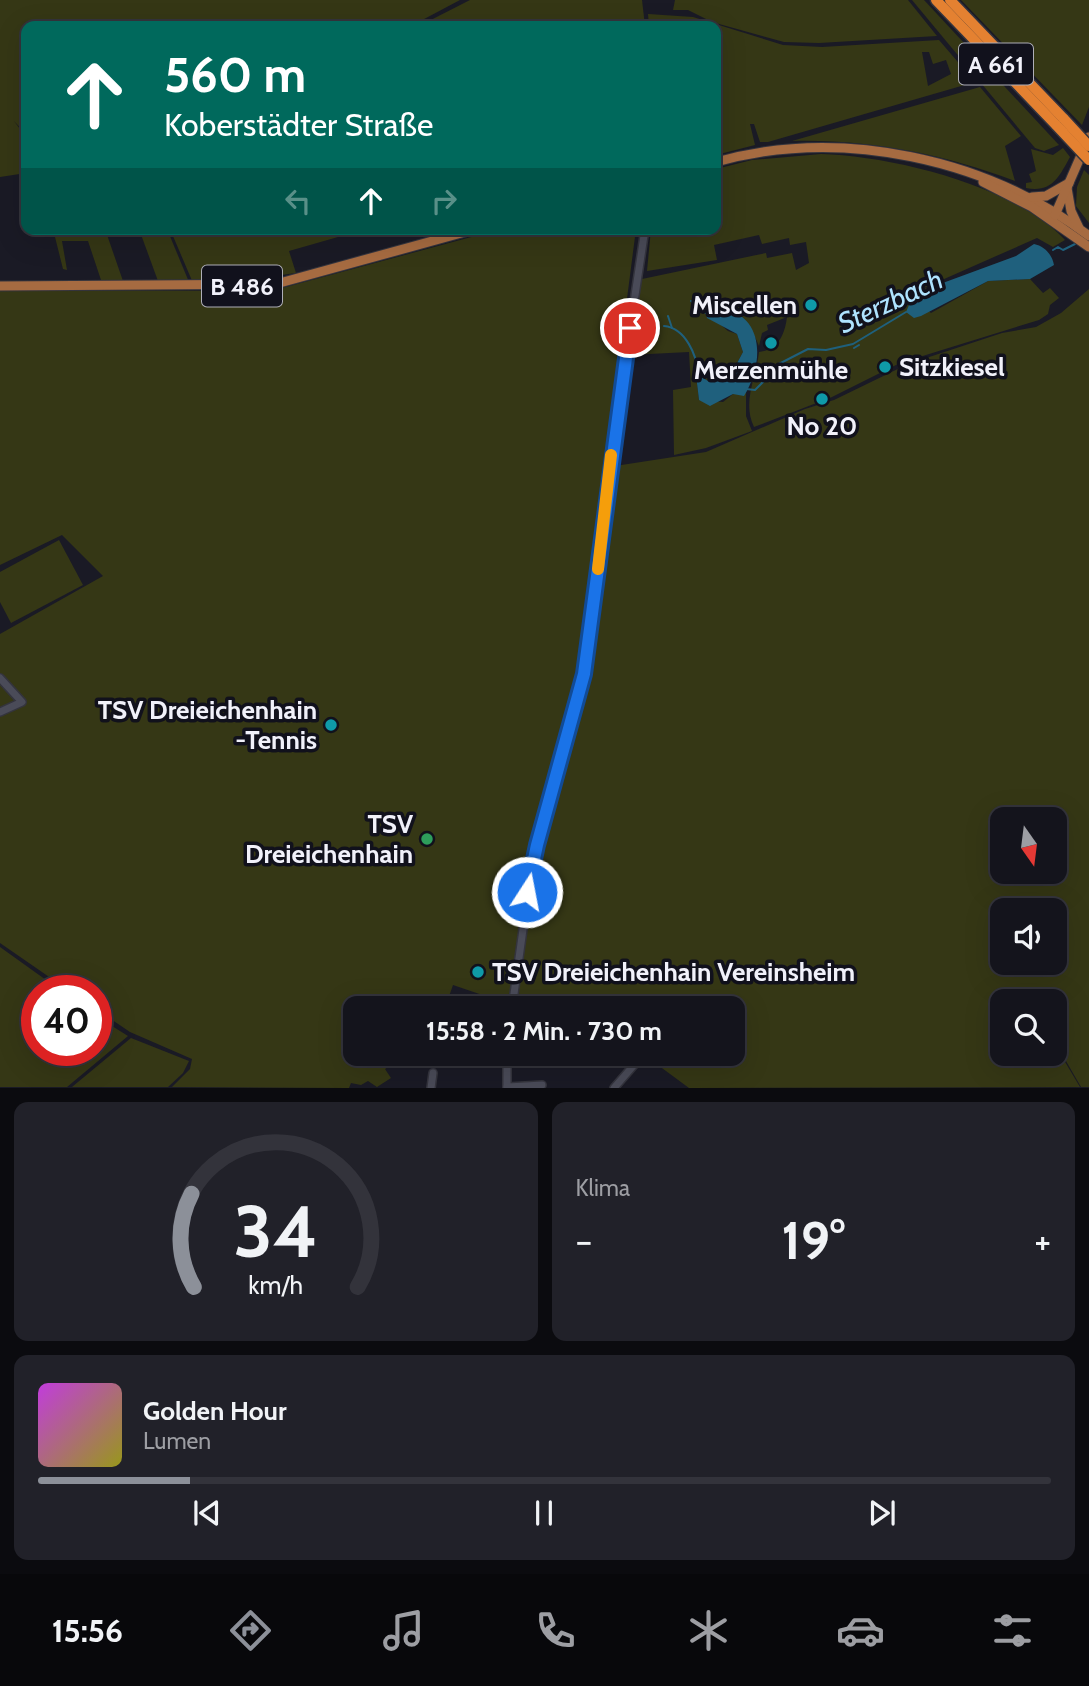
<!DOCTYPE html>
<html lang="de">
<head>
<meta charset="utf-8">
<style>
  :root { --surface:#14141c; --page:#212129; --text:#f1f3f6; --muted:#9d9ea3; --line:#33333b; --accent:#8c9099 }
  body { margin:0; font-family:Cabin,sans-serif; background:var(--page); color:var(--text); height:100vh; display:flex; flex-direction:column; font-size:26px; white-space:nowrap }
  * { box-sizing:border-box; margin:0 }
  p { font-size:23px; color:var(--muted) }
  .icon { flex:none; width:38px; height:38px; fill:none; stroke:currentColor; stroke-width:2; stroke-linecap:round; stroke-linejoin:round }
  .map { position:relative; height:1088px; overflow:hidden }
  .details { display:flex; flex-direction:column; gap:14px; padding:14px; background:#0b0b0f; flex:1 }
  .details>* { flex:none }
  .banner { position:absolute; left:21px; top:21px; width:700px; height:214px; border-radius:14px; box-shadow:0 7px 28px #0002,0 0 0 2px var(--line); background:#00695c; color:#fff; overflow:hidden }
  .needle { width:46px; rotate:166deg }
  .tools { position:absolute; left:990px; top:807px; display:grid; gap:14px }
  .tools a { display:grid; place-items:center; width:77px; height:77px; border-radius:14px; background:var(--surface); box-shadow:0 7px 28px #0002,0 0 0 2px var(--line); font-size:35px }
  .speed { position:absolute; left:21px; top:975px; display:flex; gap:14px; font-size:35px; font-weight:700; text-align:center }
  .speed>* { display:grid; place-content:center; width:91px; height:91px; border-radius:50%; background:var(--surface); box-shadow:0 7px 28px #0002,0 0 0 2px var(--line); line-height:1 }
  .speed .limit { border:10px solid #d22; background:#fff; color:#111 }
  .pin { position:absolute; display:grid; place-items:center; width:60px; height:60px; color:#fff; margin:-30px; border:4px solid #fff; border-radius:50%; box-shadow:0 2px 7px #0007 }
  .me { position:absolute; width:77px; margin:-38px; rotate:11deg; stroke-linejoin:round; filter:drop-shadow(0 0 5px #0008) }
  .turn { display:flex; align-items:center; gap:24px; height:147px; padding:0 28px; font-size:32px }
  .turn .icon { width:91px; height:91px; stroke-width:2.5 }
  .turn b { display:block; font-size:49px; line-height:60px }
  .lanes { display:flex; align-items:center; height:66px; padding:0 28px; background:#0003; justify-content:center; gap:35px; direction:ltr }
  .lanes .off { opacity:.35 }
  .big { font-size:52px; font-weight:700; line-height:1.1 }
  .details .widget { flex:1; display:flex; flex-direction:column; justify-content:center; gap:10px; min-width:0; padding:0 24px; border-radius:14px; background:var(--page) }
  .details .dial { align-items:center; gap:0 }
  .dial svg { height:182px; overflow:visible; fill:none; stroke:var(--line); stroke-width:7; stroke-linecap:round; text-anchor:middle }
  .dial text { fill:var(--text); stroke:none }
  .song { display:flex; align-items:center; gap:21px }
  .cover { width:84px; height:84px; border-radius:10px; background:linear-gradient(135deg,hsl(290 70% 55%),hsl(60 70% 35%)) }
  .played { height:7px; border-radius:4px; background:linear-gradient(90deg,var(--accent) 15%,var(--line) 15%) }
  .keys { display:flex; justify-content:space-around; direction:ltr }
  .heat { display:flex; justify-content:space-between; align-items:center; font-size:38px; direction:ltr }
  .details .tiles { flex:1; display:grid; gap:14px; grid-template-columns:1fr 1fr }
  .widget:last-child { grid-column:span 2 }
  .trip { position:absolute; left:343px; top:996px; width:402px; height:70px; border-radius:14px; background:var(--surface); box-shadow:0 7px 28px #0002,0 0 0 2px var(--line); font-weight:700; line-height:70px; text-align:center }
  .menu { display:flex; height:112px; justify-content:space-around; align-items:center; background:#08080b; color:var(--muted) }
  .menu .icon { width:49px; height:49px }
  .menu .on { color:var(--accent) }
  .menu b { font-size:32px; color:var(--text) }
  .map>svg:first-child { display:block }
  .green { fill:#353715; fill-rule:evenodd }
  .water { fill:#1f607d }
  .lines { fill:none; stroke-linecap:round; stroke-linejoin:round }
  .stream { stroke:#1f607d; stroke-width:2 }
  .minor-casing { stroke:#34343d; stroke-width:10 }
  .major-casing { stroke:#34343d; stroke-width:11 }
  .highway-casing { stroke:#34343d; stroke-width:13 }
  .minor { stroke:#4a4b58; stroke-width:7 }
  .major { stroke:#a66b41; stroke-width:9 }
  .highway { stroke:#e48131; stroke-width:10 }
  .highway-bridge-casing { stroke:#34343d; stroke-width:13; stroke-linecap:butt }
  .highway-bridge { stroke:#e48131; stroke-width:10 }
  .route-casing { stroke:#114b97; stroke-width:18 }
  .route { stroke:#1a73e8; stroke-width:12 }
  .slow { stroke:#f59e0b; stroke-width:12 }
  .culture-dot { fill:#0f9aa8; stroke:#11111c; stroke-width:2.5 }
  .leisure-dot { fill:#2e9e5b; stroke:#11111c; stroke-width:2.5 }
  .labels { text-anchor:middle; dominant-baseline:central; stroke-width:7; stroke-linejoin:round; paint-order:stroke }
  .shield { fill:#11111c; stroke:#aeaeb7; stroke-width:2 }
  .shield-label { font-size:24px; font-weight:bold; fill:#f1f1fa }
  .poi-label { font-size:26px; font-weight:bold; fill:#f1f1fa; stroke:#11111c; text-anchor:end }
  .water-label { font-size:28px; font-style:italic; fill:#afe3ff; stroke:#11111c }
</style>
</head>
<body>
<div class="map">
<svg width="1089" height="1088" viewBox="0 0 1089 1088">
  <rect width="100%" height="100%" fill="#1a1a25"/>
  <g class="green">
    <path d="M0,0H460L411,26H26V134L14,121L26,137V173L0,177Z"/>
    <path d="M470,0H642L645,26H419Z"/>
    <path d="M675,0H908L937,36L819,43L784,42L712,22L688,10H673Z"/>
    <path d="M912,0H924L1059,145L1044,151L1035,148Z"/>
    <path d="M961,0H1089V107L1082,125Z"/>
    <path d="M648,14L693,17L783,45L822,47L939,40L975,82L768,142H760L754,124H750L755,145L716,155V26H649ZM922,52H929L933,64L946,60L951,74L928,86Z"/>
    <path d="M980,87L1021,136L1005,146L1015,181C943,154 869,139 792,141Z"/>
    <path d="M1063,148L1070,157C1059,177 1052,193 1026,188V183L1032,182L1029,174L1036,171L1031,149L1053,155Z"/>
    <path d="M821,154C893,156 1015,186 1065,240L1053,247L1037,238L917,291L940,284L935,290L912,298L931,313L988,281L1030,279L1043,293L1050,288L1059,298L1050,305L1048,314L1039,320L900,363L832,397L754,427C742,402 756,379 759,352C779,350 785,333 787,317L767,325L768,330L762,333L759,346C750,322 733,306 706,312L728,331L737,334L743,352L728,380L710,382L696,375L699,400L723,402L733,394L746,393V416L752,431L706,448L674,455L673,390L691,387L689,352L629,355L642,279L766,253L767,258L792,253L796,270L809,263L806,242L790,245L789,238L762,244L759,235L714,245L717,260L647,271L651,229H716V169L752,160Z"/>
    <path d="M1084,170L1089,175V223L1076,206L1077,187Z"/>
    <path d="M53,229H105L123,281L101,280L88,241H62L67,270L63,269Z"/>
    <path d="M139,229H167L189,282L158,281Z"/>
    <path d="M170,229H351L352,233L289,251L296,273L230,282L193,283Z"/>
    <path d="M501,229H636L606,461L615,466L706,452L805,409L834,400L908,364L1002,333L1036,327L1061,313L1089,289V1087H1081L1055,1042V1001H1003V1054H1055V1045L1080,1087L689,1088L647,1057L500,1054H733V1008H498L500,1001L453,985L445,1008H355V1054H408L385,1069L391,1078L377,1087L368,1081L361,1085L351,1083L349,1088L172,1087L190,1069L192,1059L130,1032L96,1009V990H68L0,943V634L103,576L62,535L0,565V290L256,291L286,287ZM1003,819H1055V872H1003ZM1003,910H1055V962H1003Z"/>
    <path d="M59,540L83,585L11,623L0,602V572Z"/>
    <path d="M0,947L60,990H37V1050H96V1016L128,1036L67,1087H0Z"/>
    <path d="M131,1038L189,1061L183,1073L168,1087H72Z"/>
  </g>
  <g class="water">
    <path d="M1034,244C1044,246 1052,254 1054,265L1030,279L988,281L921,316L914,318L906,312L912,298L935,290L940,284L1016,256Z"/>
    <path d="M721,308C765,316 764,363 744,396L733,394L710,406L699,400L696,375L702,372L703,378L710,382L728,380L743,352L737,334L707,318L706,312Z"/>
  </g>
  <g class="lines">
    <g class="stream">
      <path d="M1053,250L1058,247L1063,250L1075,244"/>
      <path d="M691,301L707,314"/>
      <path d="M668,316L672,328"/>
      <path d="M664,326C686,328 696,355 699,374"/>
      <path d="M854,348L859,345"/>
      <path d="M746,389L755,390L769,376L771,368L808,349L826,350L853,344L906,312"/>
    </g>
    <defs>
      <g id="minor">
        <path d="M0,678L22,702L0,712"/>
        <path d="M512,1008L532,865L584,674L613,441L645,229"/>
        <path d="M507,1087L542,1085"/>
        <path d="M431,1088L433,1073"/>
        <path d="M507,1088V1054"/>
        <path d="M614,1088L634,1065"/>
      </g>
      <g id="major">
        <path d="M716,162C841,127 986,158 1089,236"/>
        <path d="M983,182L1032,207L1089,247"/>
        <path d="M1067,188L1071,211L1079,228"/>
        <path d="M1032,197L1046,196L1069,183"/>
        <path d="M1055,215L1089,137"/>
        <path d="M0,286L276,284L476,229"/>
      </g>
      <g id="highway">
        <path d="M936,0L1057,126"/>
        <path d="M950,0L1064,119"/>
      </g>
    </defs>
    <use href="#minor" class="minor-casing"/>
    <use href="#major" class="major-casing"/>
    <use href="#highway" class="highway-casing"/>
    <use href="#minor" class="minor"/>
    <use href="#major" class="major"/>
    <use href="#highway" class="highway"/>
    <defs>
      <g id="highway-bridge">
        <path d="M1064,119L1089,146"/>
        <path d="M1057,126L1089,160"/>
      </g>
    </defs>
    <use href="#highway-bridge" class="highway-bridge-casing"/>
    <use href="#highway-bridge" class="highway-bridge"/>
  </g>
  <g class="lines">
    <defs>
      <path id="route" d="M527,892L537,845L584,674L630,328"/>
    </defs>
    <use href="#route" class="route-casing"/>
    <use href="#route" class="route"/>
    <path class="slow" d="M598,569L611,455"/>
  </g>
  <g class="culture-dot">
    <circle cx="811" cy="305" r="7"/>
    <circle cx="771" cy="343" r="7"/>
    <circle cx="885" cy="367" r="7"/>
    <circle cx="822" cy="399" r="7"/>
    <circle cx="331" cy="725" r="7"/>
    <circle cx="478" cy="972" r="7"/>
  </g>
  <circle class="leisure-dot" cx="427" cy="839" r="7"/>
  <g class="labels">
    <g class="shield">
      <rect x="959" y="43.5" width="74" height="41" rx="5"/>
      <rect x="202" y="265.5" width="80" height="41" rx="5"/>
    </g>
    <g class="shield-label">
      <text x="996" y="64">A 661</text>
      <text x="242" y="286">B 486</text>
    </g>
    <g class="poi-label">
      <text x="797" y="305">Miscellen</text>
      <text x="899" y="367" text-anchor="start">Sitzkiesel</text>
      <text x="771" y="370" text-anchor="middle">Merzenmühle</text>
      <text x="822" y="426" text-anchor="middle">No 20</text>
      <text x="317" y="710">TSV Dreieichenhain<tspan x="317" dy="30">-Tennis</tspan></text>
      <text x="413" y="824">TSV<tspan x="413" dy="30">Dreieichenhain</tspan></text>
      <text x="492" y="972" text-anchor="start">TSV Dreieichenhain Vereinsheim</text>
    </g>
    <g class="water-label">
      <text transform="translate(890 301) rotate(-25)">Sterzbach</text>
    </g>
  </g>
</svg>
<div class="tools">
<a><svg class="needle" viewBox="-14 -14 28 28"><path d="M0-13l5 13h-10z" fill="#e53935"/><path d="M0 13l5-13h-10z" fill="#9d9ea3"/></svg></a>
<a><svg class="icon" aria-label="sound" viewBox="0 0 24 24"><path d="M4 9h4l5-4v14l-5-4H4zM17 9q2 3 0 6"/></svg></a>
<a><svg class="icon" aria-label="search" viewBox="0 0 24 24"><circle cx="10" cy="10" r="6"/><path d="M15 15l6 6"/></svg></a>
</div>
<div class="speed"><div class="limit">40</div></div>
<div class="pin" style="left:630px;top:328px;background:#d93025"><svg class="icon" aria-label="arrive" viewBox="0 0 24 24"><path d="M6 21V4h12l-3 4 3 4H6"/></svg></div>
<svg class="me" style="left:527px;top:892px" viewBox="-20 -20 40 40"><circle r="17" fill="#1a73e8" stroke="#fff" stroke-width="3"/><path d="M0-11L8 9 0 5-8 9z" fill="#fff"/></svg>
<div class="trip">15:58 · 2 Min. · 730 m</div>
<div class="banner">
<div class="turn"><svg class="icon" aria-label="ahead" viewBox="0 0 24 24"><path d="M12 20V5M6 11l6-6 6 6"/></svg><div><b>560 m</b>Koberstädter Straße</div></div>
<div class="lanes"><svg class="icon off" aria-label="left" viewBox="0 0 24 24"><path d="M17 20v-9H6M10 6l-5 5 5 5"/></svg><svg class="icon" aria-label="ahead" viewBox="0 0 24 24"><path d="M12 20V5M6 11l6-6 6 6"/></svg><svg class="icon off" aria-label="right" viewBox="0 0 24 24"><path d="M7 20v-9h11M14 6l5 5-5 5"/></svg></div>
</div>
</div>
<section class="details">
<div class="tiles">
<div class="widget dial"><svg viewBox="0 0 100 80">
<path d="M14 69A42 42 0 1 1 86 69"/>
<path d="M14 69A42 42 0 0 1 13 28" stroke="#8c9099"/>
<text x="50" y="56" font-size="32" font-weight="700">34</text>
<text x="50" y="72" font-size="11">km/h</text>
</svg></div>
<div class="widget"><p>Klima</p>
<div class="heat"><a>−</a><b class="big">19°</b><a>+</a></div>
</div>
<div class="widget">
<div class="song"><i class="cover"></i><div><b>Golden Hour</b><p>Lumen</p></div></div>
<div class="played"></div>
<div class="keys"><svg class="icon" aria-label="previous" viewBox="0 0 24 24"><path d="M18 5L8 12l10 7zM5 5v14"/></svg><svg class="icon" aria-label="pause" viewBox="0 0 24 24"><path d="M8 5v14M16 5v14"/></svg><svg class="icon" aria-label="next" viewBox="0 0 24 24"><path d="M6 5l10 7-10 7zM19 5v14"/></svg></div>
</div>
</div>
</section>
<nav class="menu">
<b>15:56</b>
<svg class="icon on" aria-label="directions" viewBox="0 0 24 24"><path d="M12 3l9 9-9 9-9-9zM9 14v-3h6M13 9l2 2-2 2"/></svg>
<svg class="icon" aria-label="music" viewBox="0 0 24 24"><path d="M9 18V5l10-2v13"/><circle cx="6" cy="18" r="3"/><circle cx="16" cy="16" r="3"/></svg>
<svg class="icon" aria-label="phone" viewBox="0 0 24 24"><path d="M5 4h4l2 5-3 2q2 4 5 5l2-3 5 2v4C11 20 4 13 5 4z"/></svg>
<svg class="icon" aria-label="climate" viewBox="0 0 24 24"><path d="M12 3v18M4 7l16 10M4 17L20 7"/></svg>
<svg class="icon" aria-label="car" viewBox="0 0 24 24"><path d="M5 17H2v-5l4-1 3-4h7l3 4 3 1v5h-3M9 17h6M6 11h13"/><circle cx="7" cy="17" r="2"/><circle cx="17" cy="17" r="2"/></svg>
<svg class="icon" aria-label="filters" viewBox="0 0 24 24"><path d="M4 7h16M4 17h16"/><circle cx="9" cy="7" r="2"/><circle cx="15" cy="17" r="2"/></svg>
</nav>
</body>
</html>
